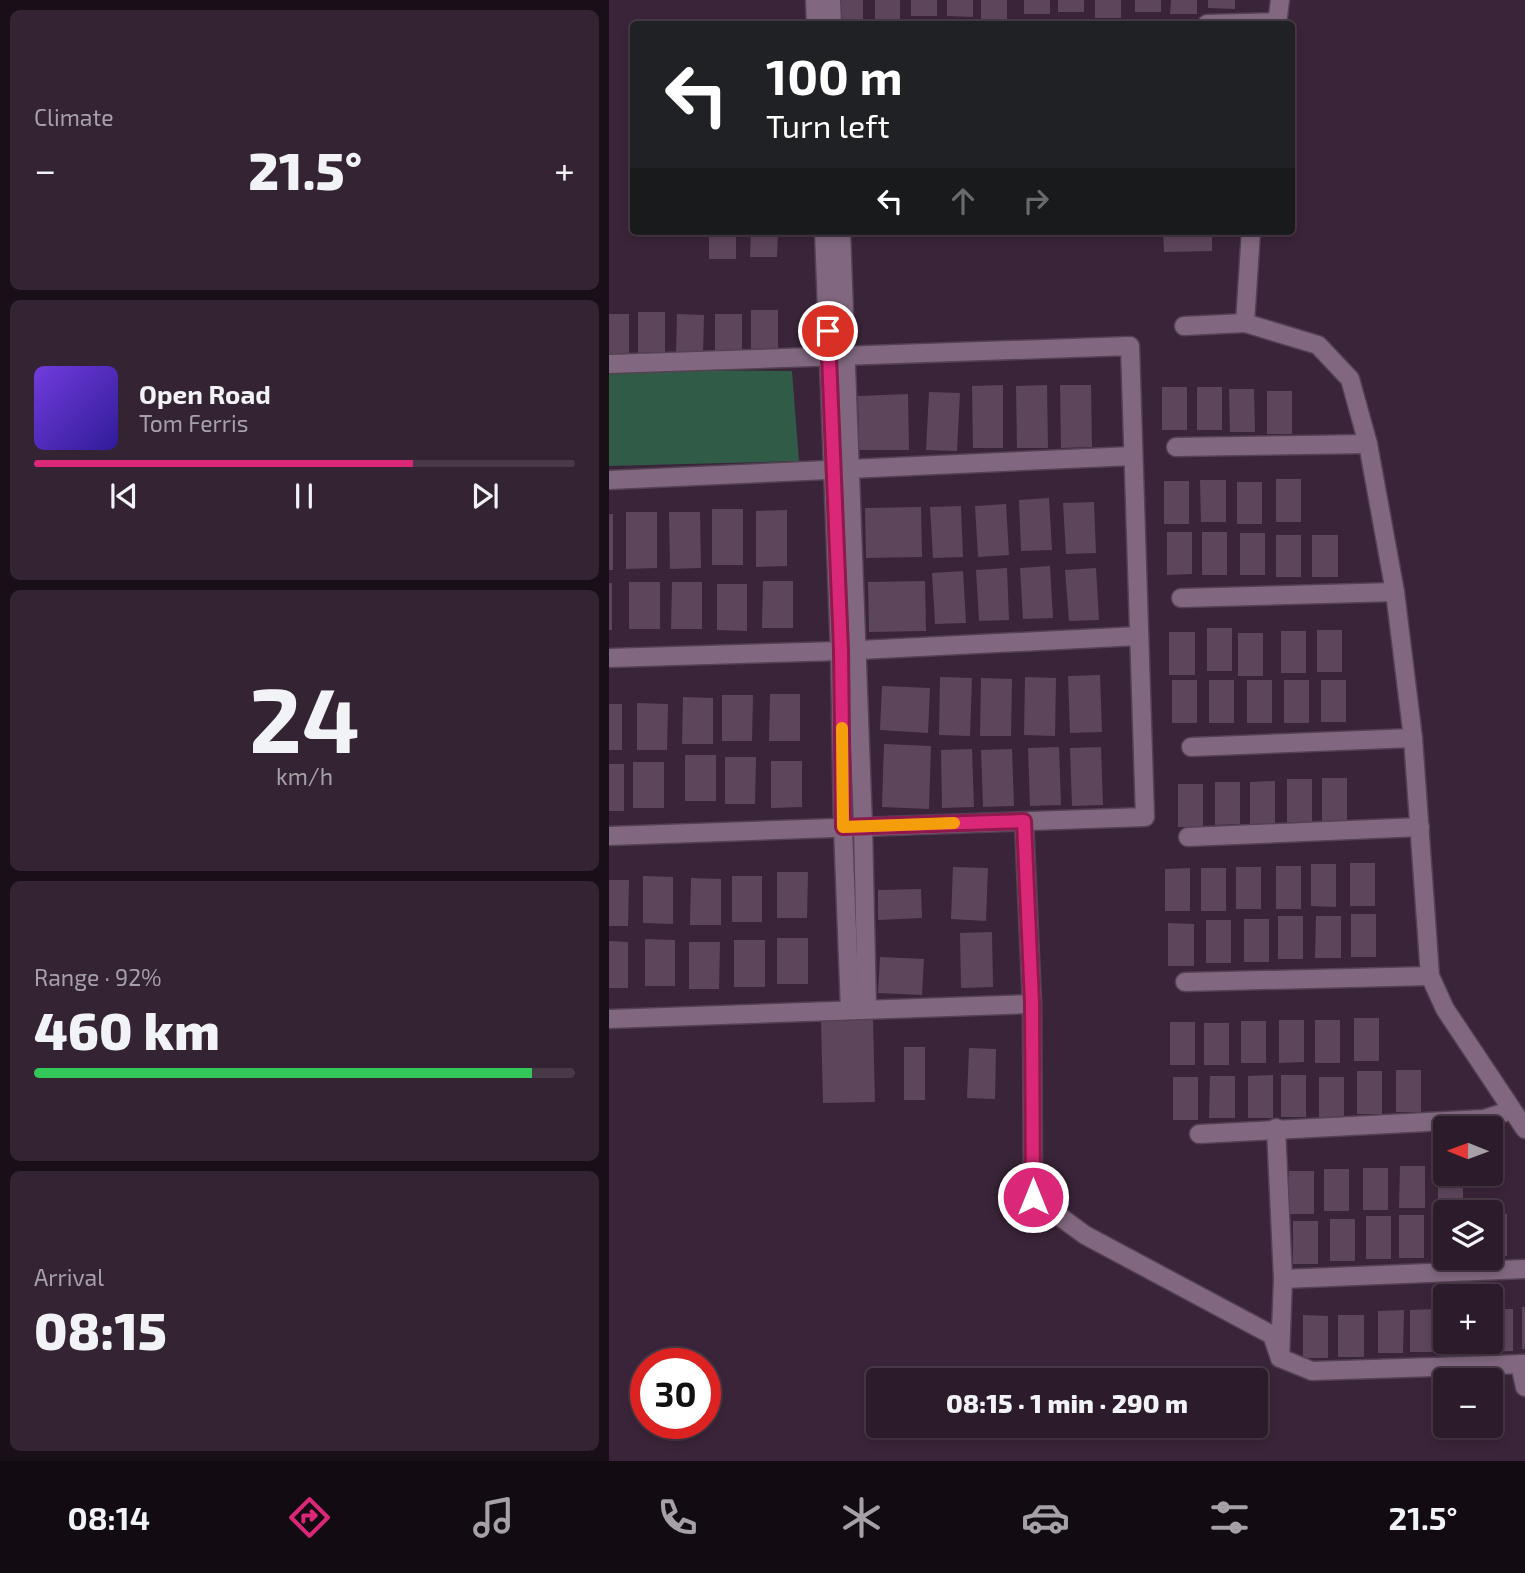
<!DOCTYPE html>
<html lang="en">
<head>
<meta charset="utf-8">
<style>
  :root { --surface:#2c1b2b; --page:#342433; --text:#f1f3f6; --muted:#a6a1a9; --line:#483947; --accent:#db2777 }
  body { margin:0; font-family:"Exo 2",sans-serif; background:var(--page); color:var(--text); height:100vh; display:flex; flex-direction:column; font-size:26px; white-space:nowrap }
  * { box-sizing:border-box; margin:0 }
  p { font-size:23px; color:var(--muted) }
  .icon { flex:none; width:38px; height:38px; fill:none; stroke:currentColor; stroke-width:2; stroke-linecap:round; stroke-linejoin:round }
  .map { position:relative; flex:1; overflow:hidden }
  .details { display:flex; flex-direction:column; gap:10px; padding:10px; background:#180f18; width:609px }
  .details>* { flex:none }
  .hud { position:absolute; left:21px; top:21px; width:665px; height:214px; border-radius:7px; box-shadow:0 4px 10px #0003,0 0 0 2px var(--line); background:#202124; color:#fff; overflow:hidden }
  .needle { width:46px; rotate:271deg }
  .fabs { position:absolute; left:824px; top:1116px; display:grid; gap:14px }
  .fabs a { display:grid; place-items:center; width:70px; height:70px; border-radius:7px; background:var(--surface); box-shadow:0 4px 10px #0003,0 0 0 2px var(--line); font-size:35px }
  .speed { position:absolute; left:21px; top:1348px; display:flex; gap:14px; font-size:35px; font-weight:700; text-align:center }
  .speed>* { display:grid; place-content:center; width:91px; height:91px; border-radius:50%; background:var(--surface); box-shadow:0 4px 10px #0003,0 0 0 2px var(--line); line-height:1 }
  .speed .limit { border:10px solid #d22; background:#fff; color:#111 }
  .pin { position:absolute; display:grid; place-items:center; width:60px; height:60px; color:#fff; margin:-30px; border:4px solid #fff; border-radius:50%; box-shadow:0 2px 7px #0007 }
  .me { position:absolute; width:77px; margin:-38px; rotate:0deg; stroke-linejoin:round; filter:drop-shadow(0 0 5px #0008) }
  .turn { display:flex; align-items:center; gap:24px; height:147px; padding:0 21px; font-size:32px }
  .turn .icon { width:91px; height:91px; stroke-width:2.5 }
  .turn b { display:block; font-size:49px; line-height:60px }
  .lanes { display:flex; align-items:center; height:66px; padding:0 21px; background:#0003; justify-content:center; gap:35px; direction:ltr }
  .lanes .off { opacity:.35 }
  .big { font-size:52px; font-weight:800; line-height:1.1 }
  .details .card { flex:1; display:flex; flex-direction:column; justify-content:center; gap:10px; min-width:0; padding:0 24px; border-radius:10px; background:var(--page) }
  .details .dial { align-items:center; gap:0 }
  .dial b { font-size:91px; line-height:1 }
  .song { display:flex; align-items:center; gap:21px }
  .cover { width:84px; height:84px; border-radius:10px; background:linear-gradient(135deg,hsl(260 70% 55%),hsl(250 70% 35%)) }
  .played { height:7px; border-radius:4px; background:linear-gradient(90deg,var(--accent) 70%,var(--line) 70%) }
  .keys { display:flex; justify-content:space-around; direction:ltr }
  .heat { display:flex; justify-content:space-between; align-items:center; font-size:38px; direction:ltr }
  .charge { height:10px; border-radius:5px; background:linear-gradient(90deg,#34c759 92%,var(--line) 0) }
  .trip { position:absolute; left:257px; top:1368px; width:402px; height:70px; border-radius:7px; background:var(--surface); box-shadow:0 4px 10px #0003,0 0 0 2px var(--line); font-weight:800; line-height:70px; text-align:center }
  .tabs { display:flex; height:112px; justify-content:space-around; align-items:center; background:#120b11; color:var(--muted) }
  .tabs .icon { width:49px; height:49px }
  .tabs .on { color:var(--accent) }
  .tabs b { font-size:32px; color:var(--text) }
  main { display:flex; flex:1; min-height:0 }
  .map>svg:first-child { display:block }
  .green { fill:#2f5b47 }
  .building { fill:#5d465c }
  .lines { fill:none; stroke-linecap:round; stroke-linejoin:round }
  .street-casing { stroke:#544153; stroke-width:21 }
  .street { stroke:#816880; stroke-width:18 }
  .route-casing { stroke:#8e194d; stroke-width:18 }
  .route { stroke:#db2777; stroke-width:12 }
  .slow { stroke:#f59e0b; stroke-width:12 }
</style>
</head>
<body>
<main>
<section class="details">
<div class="card"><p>Climate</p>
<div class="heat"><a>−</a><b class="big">21.5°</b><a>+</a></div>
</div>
<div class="card">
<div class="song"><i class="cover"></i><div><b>Open Road</b><p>Tom Ferris</p></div></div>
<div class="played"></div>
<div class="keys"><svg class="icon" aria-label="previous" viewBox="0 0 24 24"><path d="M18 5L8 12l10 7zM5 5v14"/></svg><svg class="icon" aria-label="pause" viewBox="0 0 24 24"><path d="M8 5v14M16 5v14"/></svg><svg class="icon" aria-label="next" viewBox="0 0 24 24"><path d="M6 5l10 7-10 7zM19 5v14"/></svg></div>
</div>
<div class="card dial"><b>24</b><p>km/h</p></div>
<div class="card"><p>Range · 92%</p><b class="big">460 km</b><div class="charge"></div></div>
<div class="card"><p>Arrival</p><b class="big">08:15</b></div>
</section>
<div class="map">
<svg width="916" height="1461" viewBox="0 0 916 1461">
  <rect width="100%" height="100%" fill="#3a2439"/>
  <path class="green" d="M0,370L183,371L190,461L0,466Z"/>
  <g class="building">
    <rect x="228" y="0" width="26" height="19"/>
    <path d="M266,0H291V20L266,19Z"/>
    <rect x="302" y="0" width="26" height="16"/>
    <path d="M338,0H364V17L338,16Z"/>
    <rect x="372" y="0" width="26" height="19"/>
    <rect x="415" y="0" width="26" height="14"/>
    <rect x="449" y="0" width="26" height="12"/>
    <rect x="486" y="0" width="26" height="18"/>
    <rect x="526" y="0" width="26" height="12"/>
    <path d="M562,0H588V14H561Z"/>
    <path d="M599,0H626V9L599,8Z"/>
    <rect x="100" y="231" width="27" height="28"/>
    <path d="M142,231H169L168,257H141Z"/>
    <path d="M554,231H603V251L555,252Z"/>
    <path d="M142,310H169V351L142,350Z"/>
    <path d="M29,312H56V352L29,353Z"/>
    <rect x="0" y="314" width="20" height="40"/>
    <path d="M68,314L95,315L94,355H67Z"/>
    <rect x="106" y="314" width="27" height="41"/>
    <path d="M394,385V448H364L363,386Z"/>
    <path d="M438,385L439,448H408L407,386Z"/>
    <path d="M451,385H482L483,447L452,448Z"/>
    <rect x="553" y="387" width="25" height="43"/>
    <rect x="588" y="387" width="25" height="43"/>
    <path d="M620,389H645L646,432H621Z"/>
    <rect x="658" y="391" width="25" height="43"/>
    <path d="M320,392L351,393L348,451L317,450Z"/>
    <path d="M299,394L300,450H250L249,396Z"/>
    <rect x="667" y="479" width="25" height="43"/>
    <path d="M591,480H617V522H592Z"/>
    <rect x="555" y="481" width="25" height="43"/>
    <rect x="628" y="482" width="25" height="42"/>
    <path d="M440,498L443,550L412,551L410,500Z"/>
    <path d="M485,502L487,553L457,554L454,503Z"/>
    <path d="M397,504L400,555L369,557L366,506Z"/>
    <path d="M352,506L354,557L324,558L321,507Z"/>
    <path d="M312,507L313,557L257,558L256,508Z"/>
    <rect x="103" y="509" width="31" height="56"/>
    <path d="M178,510V566L147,567V511Z"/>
    <path d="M17,512H48V568L17,569Z"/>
    <path d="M60,512H91L92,568L61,569Z"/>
    <rect x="0" y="514" width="4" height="56"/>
    <path d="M558,532H583V574L558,575Z"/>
    <rect x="593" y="532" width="25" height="43"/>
    <rect x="631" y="533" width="25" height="42"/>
    <rect x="667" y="535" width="25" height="42"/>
    <rect x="703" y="535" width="26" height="42"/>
    <path d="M441,566L444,618L414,619L411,568Z"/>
    <path d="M398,568L400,620L370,621L367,570Z"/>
    <path d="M487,568L490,620L460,621L456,570Z"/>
    <path d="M354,571L357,623L326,624L323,573Z"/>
    <path d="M154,581H184V628H153Z"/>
    <path d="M316,581L317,631L260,632L259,582Z"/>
    <rect x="20" y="582" width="31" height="47"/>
    <path d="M63,582H93V629H62Z"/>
    <rect x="0" y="583" width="3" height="47"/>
    <path d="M108,584H138V631L108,630Z"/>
    <rect x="598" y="628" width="25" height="43"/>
    <rect x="708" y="630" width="25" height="42"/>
    <rect x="672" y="631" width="25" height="42"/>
    <rect x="560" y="632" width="26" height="43"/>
    <rect x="629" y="633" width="25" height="43"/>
    <path d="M491,675L493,732L461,733L459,676Z"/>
    <path d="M331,677L363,678L361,736L330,735Z"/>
    <path d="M416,677L447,678L446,736L415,735Z"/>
    <path d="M372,678L403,679L402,736H371Z"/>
    <rect x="563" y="680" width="25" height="43"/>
    <rect x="600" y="680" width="25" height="43"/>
    <rect x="638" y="680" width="25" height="43"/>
    <rect x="675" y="680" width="25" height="43"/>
    <rect x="712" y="680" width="25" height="42"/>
    <path d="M273,686L321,688L319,733L271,730Z"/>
    <path d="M161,694H191V741H160Z"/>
    <path d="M113,695H144L143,741H113Z"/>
    <path d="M74,697L104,698V744H73Z"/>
    <path d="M28,703L59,704L58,750H28Z"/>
    <rect x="0" y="704" width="13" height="46"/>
    <path d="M275,744L322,746L320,809L273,807Z"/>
    <path d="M450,747L452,805L421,806L419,748Z"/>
    <path d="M492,747L494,805L463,806L461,748Z"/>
    <path d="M363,749L365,807L333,808L332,750Z"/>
    <path d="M403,749L405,806L374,807L372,750Z"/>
    <rect x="76" y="755" width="31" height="46"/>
    <path d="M116,757H147L146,804H116Z"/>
    <path d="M162,761H193V807L162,808Z"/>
    <rect x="24" y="762" width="31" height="46"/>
    <rect x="0" y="764" width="15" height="47"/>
    <rect x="713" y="778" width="25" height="43"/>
    <rect x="678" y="779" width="25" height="43"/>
    <path d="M666,781V824H641V782Z"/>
    <path d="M606,782H631V824L606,825Z"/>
    <rect x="569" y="784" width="25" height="43"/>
    <rect x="741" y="863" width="25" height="43"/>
    <path d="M702,864H727V907L702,906Z"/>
    <rect x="667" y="866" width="25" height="43"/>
    <path d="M344,867L379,868L377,921L342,919Z"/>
    <rect x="627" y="867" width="25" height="42"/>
    <path d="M581,868V911H556V869Z"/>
    <rect x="592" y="868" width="25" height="43"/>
    <path d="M168,872H199L198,918H168Z"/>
    <path d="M34,876L64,877V924L34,923Z"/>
    <rect x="123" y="876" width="30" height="46"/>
    <path d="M82,878L112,879V925H81Z"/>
    <path d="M0,880H20L19,926H0Z"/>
    <path d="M312,889L313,918L269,920V890Z"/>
    <rect x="742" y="914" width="25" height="43"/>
    <rect x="669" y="916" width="25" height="43"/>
    <path d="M707,916H732V958H706Z"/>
    <rect x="635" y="919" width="25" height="43"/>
    <rect x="597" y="920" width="25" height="43"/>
    <path d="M559,923L585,924V966H559Z"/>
    <path d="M383,932L384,987L352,988L351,933Z"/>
    <rect x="168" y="938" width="31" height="46"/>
    <path d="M36,939L66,940V986H36Z"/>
    <rect x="125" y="940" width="31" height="47"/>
    <path d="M0,941L19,942V988H0Z"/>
    <path d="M80,942H111L110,989H80Z"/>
    <path d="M271,957L315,959L313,995L269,993Z"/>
    <rect x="745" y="1018" width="25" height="43"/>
    <path d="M264,1019L266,1102L214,1103L212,1021Z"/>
    <path d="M670,1020H695V1062L670,1063Z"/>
    <rect x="706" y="1020" width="25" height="43"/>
    <rect x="632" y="1021" width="25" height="42"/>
    <rect x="561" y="1022" width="25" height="43"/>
    <rect x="595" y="1023" width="25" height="42"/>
    <rect x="295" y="1047" width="21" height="53"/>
    <path d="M360,1048L387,1049L386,1099L358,1098Z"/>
    <rect x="787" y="1070" width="25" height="42"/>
    <rect x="748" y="1071" width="25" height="43"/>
    <path d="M664,1075V1118H639V1076Z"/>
    <rect x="672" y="1075" width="25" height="42"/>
    <path d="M601,1076H626V1118H600Z"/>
    <rect x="564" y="1077" width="25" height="43"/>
    <rect x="710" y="1077" width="25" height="42"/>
    <path d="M829,1165H836V1174H854V1208H829Z"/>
    <path d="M791,1166H816V1208H790Z"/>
    <rect x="754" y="1168" width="25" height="42"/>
    <rect x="715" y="1169" width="25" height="42"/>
    <rect x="680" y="1171" width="25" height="43"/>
    <rect x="882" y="1214" width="16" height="42"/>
    <rect x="790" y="1215" width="25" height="43"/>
    <rect x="757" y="1216" width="25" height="43"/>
    <rect x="721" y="1219" width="25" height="42"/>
    <rect x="684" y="1221" width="25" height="43"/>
    <rect x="913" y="1307" width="3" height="42"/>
    <path d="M826,1309V1352H801V1310Z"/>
    <path d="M882,1309H904V1351L879,1352V1342H882Z"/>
    <path d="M795,1310L794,1353H769V1311Z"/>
    <path d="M694,1315L719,1316V1358H694Z"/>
    <rect x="729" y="1315" width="26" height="42"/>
    <rect x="840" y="1342" width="26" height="10"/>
  </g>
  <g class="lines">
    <defs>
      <g id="street">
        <path d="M206,0L207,24"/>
        <path d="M222,0L223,24"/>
        <path d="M598,24L669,22"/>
        <path d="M668,24L671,0"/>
        <path d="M215,231L231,651L234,827L241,1010"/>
        <path d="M232,231L254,826L258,1009"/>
        <path d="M642,231L636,323L709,345L741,379L759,444L786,592L804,738L821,976L836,1009L916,1129"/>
        <path d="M575,326L636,323"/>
        <path d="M0,364L521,346L536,817L0,836"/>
        <path d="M567,447L759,444"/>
        <path d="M0,480L524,456"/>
        <path d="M572,598L786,592"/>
        <path d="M0,658L231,651L530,636"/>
        <path d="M582,747L804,738"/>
        <path d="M415,821L423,1004L424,1197L476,1235L663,1335L671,1358"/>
        <path d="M579,837L811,827"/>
        <path d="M576,982L821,976"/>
        <path d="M0,1019L423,1004"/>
        <path d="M667,1128L674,1279L671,1358L703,1371L916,1364"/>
        <path d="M590,1134L875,1119L903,1110"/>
        <path d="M674,1279L916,1269"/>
        <path d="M911,1364L916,1387"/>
      </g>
    </defs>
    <use href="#street" class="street-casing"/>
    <use href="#street" class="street"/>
  </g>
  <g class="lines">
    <defs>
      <path id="route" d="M219,331L232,650L234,827L415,821L423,1003L424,1197"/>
    </defs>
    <use href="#route" class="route-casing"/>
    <use href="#route" class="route"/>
    <path class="slow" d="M233,728L234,827L345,823"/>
  </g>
</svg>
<div class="fabs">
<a><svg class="needle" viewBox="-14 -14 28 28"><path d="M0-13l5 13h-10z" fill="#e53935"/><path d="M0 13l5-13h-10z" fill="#a6a1a9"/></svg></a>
<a><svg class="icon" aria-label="layers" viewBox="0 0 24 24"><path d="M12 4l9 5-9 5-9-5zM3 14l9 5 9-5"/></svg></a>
<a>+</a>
<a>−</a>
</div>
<div class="speed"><div class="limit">30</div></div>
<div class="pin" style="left:219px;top:331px;background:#d93025"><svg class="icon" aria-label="arrive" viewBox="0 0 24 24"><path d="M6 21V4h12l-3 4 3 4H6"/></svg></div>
<svg class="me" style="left:424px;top:1197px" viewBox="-20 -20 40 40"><circle r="17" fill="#db2777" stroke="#fff" stroke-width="3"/><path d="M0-11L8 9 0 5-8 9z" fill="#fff"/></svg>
<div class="trip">08:15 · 1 min · 290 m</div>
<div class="hud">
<div class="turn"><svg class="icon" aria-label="left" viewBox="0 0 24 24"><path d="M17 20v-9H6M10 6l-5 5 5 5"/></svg><div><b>100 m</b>Turn left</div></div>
<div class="lanes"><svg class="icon" aria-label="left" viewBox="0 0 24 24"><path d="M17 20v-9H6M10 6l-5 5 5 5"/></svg><svg class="icon off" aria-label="ahead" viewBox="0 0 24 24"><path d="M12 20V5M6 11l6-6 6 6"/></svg><svg class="icon off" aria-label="right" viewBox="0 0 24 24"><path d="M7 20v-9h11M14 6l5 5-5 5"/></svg></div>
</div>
</div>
</main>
<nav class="tabs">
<b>08:14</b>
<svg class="icon on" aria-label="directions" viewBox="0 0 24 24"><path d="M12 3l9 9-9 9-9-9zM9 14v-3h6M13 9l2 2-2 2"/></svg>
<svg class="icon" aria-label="music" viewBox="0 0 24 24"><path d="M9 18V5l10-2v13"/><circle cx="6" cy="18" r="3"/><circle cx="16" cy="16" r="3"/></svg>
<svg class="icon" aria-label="phone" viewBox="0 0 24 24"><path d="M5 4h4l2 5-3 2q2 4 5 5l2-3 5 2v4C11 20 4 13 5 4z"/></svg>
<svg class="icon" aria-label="climate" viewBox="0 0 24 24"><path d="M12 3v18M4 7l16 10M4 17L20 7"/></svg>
<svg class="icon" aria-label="car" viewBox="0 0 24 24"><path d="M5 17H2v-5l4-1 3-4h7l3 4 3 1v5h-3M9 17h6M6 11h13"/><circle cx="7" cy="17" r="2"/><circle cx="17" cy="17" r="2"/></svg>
<svg class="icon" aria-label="filters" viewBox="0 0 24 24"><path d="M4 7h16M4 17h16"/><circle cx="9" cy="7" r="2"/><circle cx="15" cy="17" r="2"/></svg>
<b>21.5°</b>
</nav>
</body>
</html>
